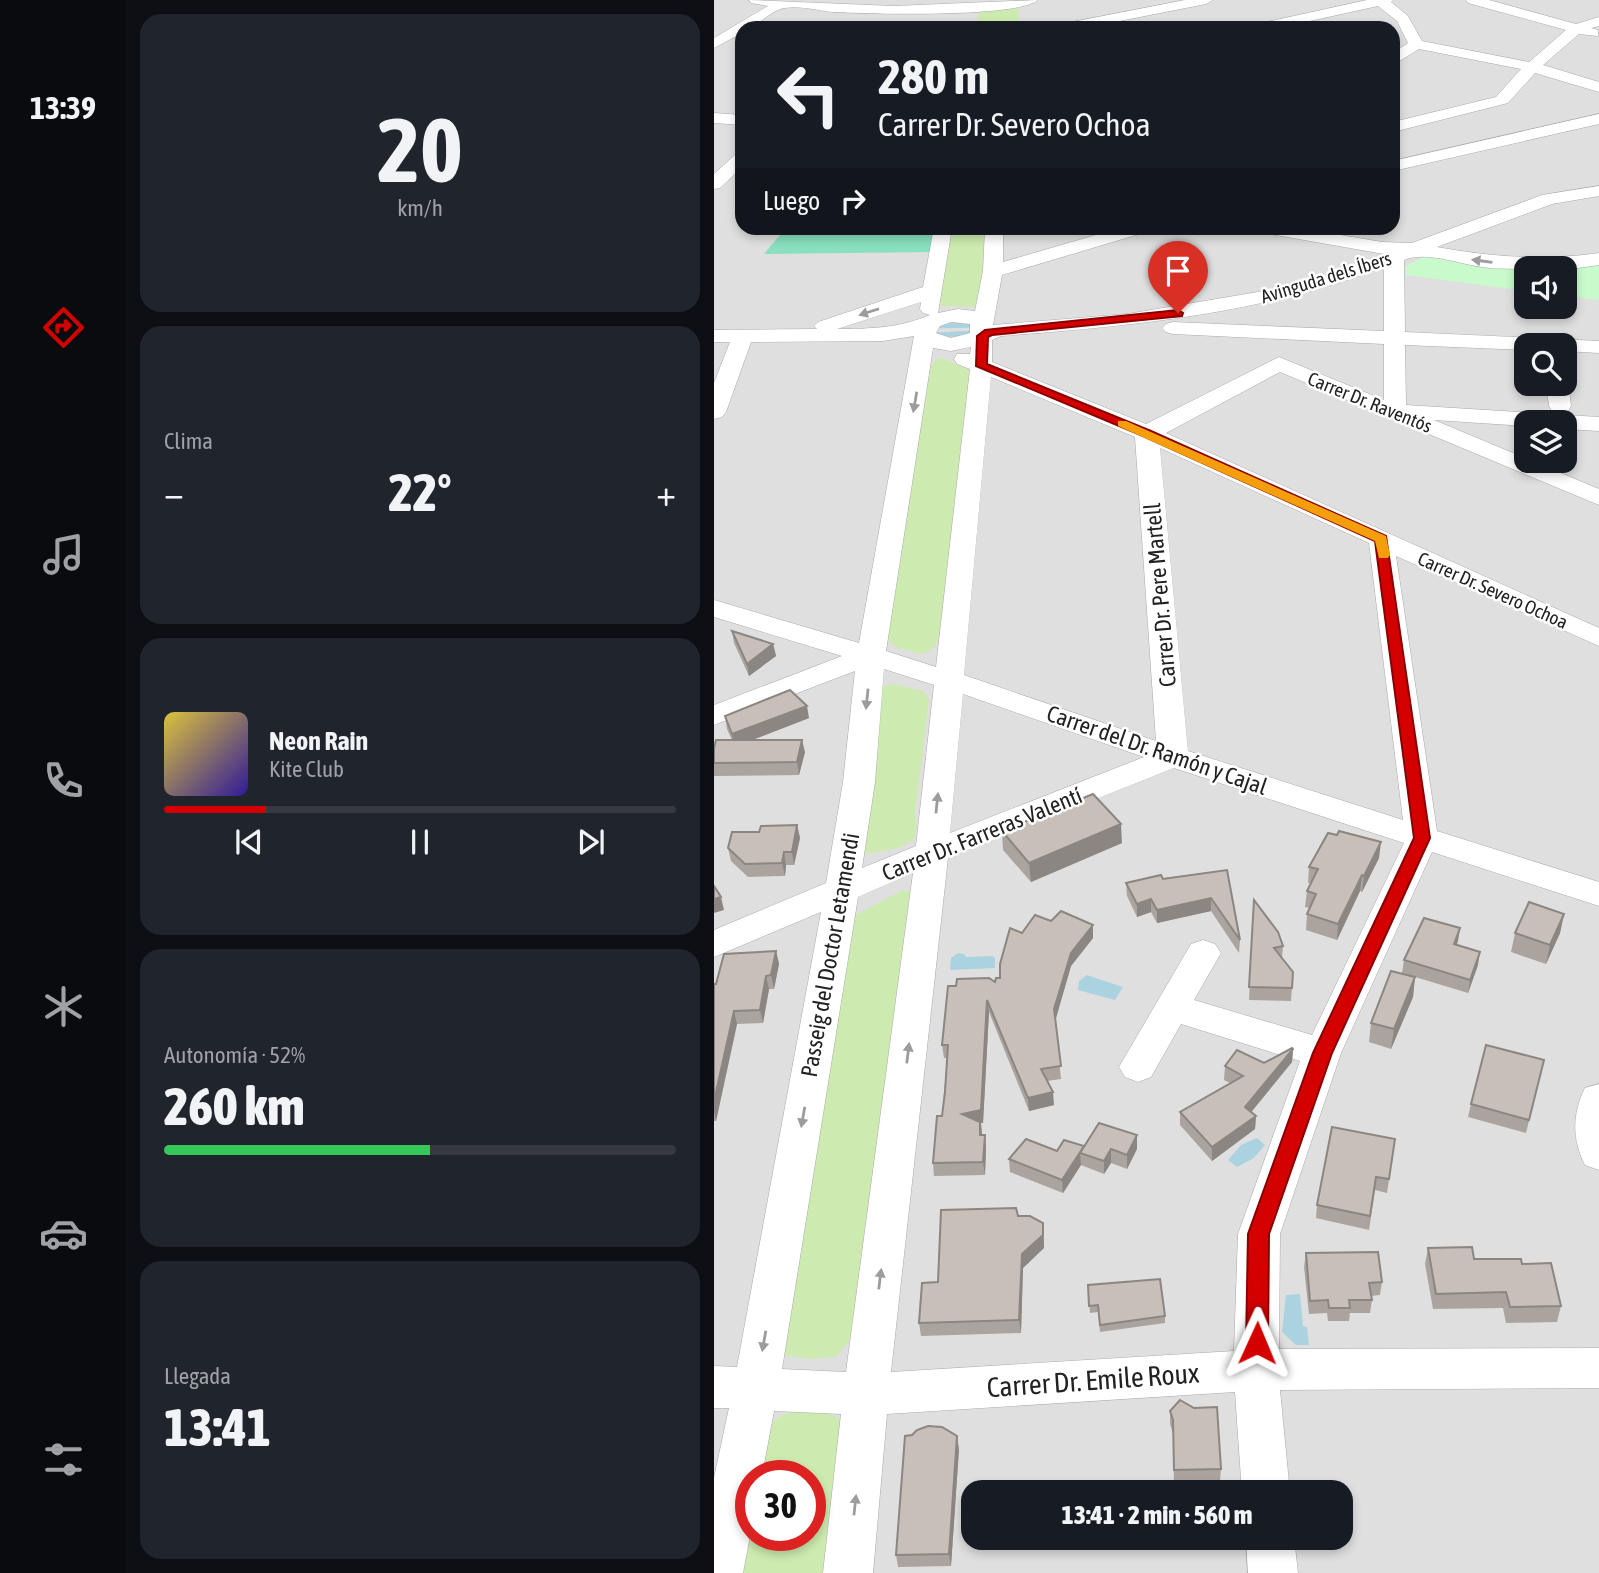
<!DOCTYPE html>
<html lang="es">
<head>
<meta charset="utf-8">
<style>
  :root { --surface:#171b24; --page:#20242c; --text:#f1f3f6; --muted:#9ea1a6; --line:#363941; --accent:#d40000 }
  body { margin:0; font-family:"Asap Condensed",sans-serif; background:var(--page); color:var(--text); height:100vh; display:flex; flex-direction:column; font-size:26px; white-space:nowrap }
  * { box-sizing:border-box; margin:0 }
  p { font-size:23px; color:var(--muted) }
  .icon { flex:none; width:38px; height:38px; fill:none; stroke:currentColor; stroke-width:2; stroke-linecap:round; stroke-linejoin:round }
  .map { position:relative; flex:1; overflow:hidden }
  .details { display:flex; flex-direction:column; gap:14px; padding:14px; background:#0d0f14; width:588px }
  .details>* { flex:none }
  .hud { position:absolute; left:21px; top:21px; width:665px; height:214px; border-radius:21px; box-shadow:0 4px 10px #0003; background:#171b24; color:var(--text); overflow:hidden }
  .fabs { position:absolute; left:800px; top:256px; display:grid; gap:14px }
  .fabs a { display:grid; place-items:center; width:63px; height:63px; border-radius:14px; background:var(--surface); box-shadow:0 4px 10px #0003; font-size:35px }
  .speed { position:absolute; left:21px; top:1460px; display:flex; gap:14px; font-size:35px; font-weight:700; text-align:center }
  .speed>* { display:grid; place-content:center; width:91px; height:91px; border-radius:50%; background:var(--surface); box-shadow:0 4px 10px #0003; line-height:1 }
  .speed .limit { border:10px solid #d22; background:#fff; color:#111 }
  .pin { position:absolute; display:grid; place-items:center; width:60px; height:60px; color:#fff; margin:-72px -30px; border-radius:50% 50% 50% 0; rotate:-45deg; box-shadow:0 0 7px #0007 }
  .pin .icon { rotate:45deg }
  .me { position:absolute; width:77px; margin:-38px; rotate:1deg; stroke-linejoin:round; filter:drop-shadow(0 0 5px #0008) }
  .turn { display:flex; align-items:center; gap:24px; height:147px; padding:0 28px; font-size:32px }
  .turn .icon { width:91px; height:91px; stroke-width:2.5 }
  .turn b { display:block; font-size:49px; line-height:60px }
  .then { display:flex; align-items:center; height:66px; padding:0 28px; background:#0003; gap:14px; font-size:26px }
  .big { font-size:52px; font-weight:800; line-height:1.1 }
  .details .card { flex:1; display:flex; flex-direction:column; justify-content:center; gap:10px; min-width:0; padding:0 24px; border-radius:21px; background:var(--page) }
  .details .dial { align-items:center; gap:0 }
  .dial b { font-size:91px; line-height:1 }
  .song { display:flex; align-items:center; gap:21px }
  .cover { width:84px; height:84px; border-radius:10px; background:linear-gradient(135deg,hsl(50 70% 55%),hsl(250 70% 35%)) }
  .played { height:7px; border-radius:4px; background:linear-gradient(90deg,var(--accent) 20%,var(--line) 20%) }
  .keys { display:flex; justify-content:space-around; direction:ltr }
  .heat { display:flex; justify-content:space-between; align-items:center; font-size:38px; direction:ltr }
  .charge { height:10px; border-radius:5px; background:linear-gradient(90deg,#34c759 52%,var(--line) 0) }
  .trip { position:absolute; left:247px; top:1480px; width:392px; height:70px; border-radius:21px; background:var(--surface); box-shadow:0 4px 10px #0003; font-weight:800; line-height:70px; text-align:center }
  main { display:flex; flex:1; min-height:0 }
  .menu { display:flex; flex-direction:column; width:126px; justify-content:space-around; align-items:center; background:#090b0e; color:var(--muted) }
  .menu .icon { width:49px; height:49px }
  .menu .current { color:var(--accent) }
  .menu b { font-size:32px; color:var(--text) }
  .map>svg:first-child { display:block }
  .residential { fill:#e0dfdf; fill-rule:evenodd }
  .grass { fill:#cdebb0 }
  .park { fill:#c8facc }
  .pitch { fill:#88e0be }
  .water { fill:#aad3df }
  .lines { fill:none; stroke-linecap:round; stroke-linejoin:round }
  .stream { stroke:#aad3df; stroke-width:5 }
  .minor-casing { stroke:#a9a9a9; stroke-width:1 }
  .minor { fill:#fff; fill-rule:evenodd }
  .wall { fill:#aba49e }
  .shaded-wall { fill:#8b8681 }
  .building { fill:#c7bfb8; stroke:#8b8681; stroke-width:2 }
  .oneway { fill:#9c9c9c }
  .route { fill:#d40000; stroke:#8a0000; stroke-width:2 }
  .slow { fill:#f59e0b }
  .labels { text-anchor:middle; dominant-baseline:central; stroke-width:5; stroke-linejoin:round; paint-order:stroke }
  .far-street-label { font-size:19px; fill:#222; stroke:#fff }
  .street-label { font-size:23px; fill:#222; stroke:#fff }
  .near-street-label { font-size:28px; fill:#222; stroke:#fff }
</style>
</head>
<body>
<main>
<nav class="menu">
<b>13:39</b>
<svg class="icon current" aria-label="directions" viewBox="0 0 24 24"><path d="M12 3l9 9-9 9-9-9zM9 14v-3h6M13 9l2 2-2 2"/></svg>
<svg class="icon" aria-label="music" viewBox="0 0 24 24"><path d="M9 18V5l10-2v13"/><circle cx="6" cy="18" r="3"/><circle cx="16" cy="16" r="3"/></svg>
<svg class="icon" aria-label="phone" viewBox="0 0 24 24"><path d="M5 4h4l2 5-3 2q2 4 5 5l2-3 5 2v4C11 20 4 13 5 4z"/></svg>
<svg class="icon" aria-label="climate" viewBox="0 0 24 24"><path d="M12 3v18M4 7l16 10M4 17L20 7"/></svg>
<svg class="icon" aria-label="car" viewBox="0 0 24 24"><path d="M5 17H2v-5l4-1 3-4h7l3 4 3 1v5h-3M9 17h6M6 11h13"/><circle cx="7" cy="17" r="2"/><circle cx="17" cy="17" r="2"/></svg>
<svg class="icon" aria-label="filters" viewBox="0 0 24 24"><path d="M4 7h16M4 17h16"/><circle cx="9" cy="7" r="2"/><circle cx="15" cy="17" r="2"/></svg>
</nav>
<section class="details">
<div class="card dial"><b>20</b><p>km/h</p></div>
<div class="card"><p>Clima</p>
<div class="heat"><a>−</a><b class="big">22°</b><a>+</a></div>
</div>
<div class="card">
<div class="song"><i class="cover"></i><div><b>Neon Rain</b><p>Kite Club</p></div></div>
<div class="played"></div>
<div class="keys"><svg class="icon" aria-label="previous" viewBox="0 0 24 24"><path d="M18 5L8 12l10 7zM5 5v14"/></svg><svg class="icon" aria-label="pause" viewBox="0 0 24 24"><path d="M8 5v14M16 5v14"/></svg><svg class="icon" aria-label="next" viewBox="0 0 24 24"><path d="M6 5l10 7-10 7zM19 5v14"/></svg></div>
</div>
<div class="card"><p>Autonomía · 52%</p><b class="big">260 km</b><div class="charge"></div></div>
<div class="card"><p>Llegada</p><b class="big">13:41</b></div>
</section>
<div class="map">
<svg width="885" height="1573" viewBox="0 0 885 1573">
  <rect width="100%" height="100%" fill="#f2efe9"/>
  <path class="residential" d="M0,0H885V1573H0ZM28,28H679V228H28ZM812,268H850V306H812ZM812,345H850V383H812ZM812,422H850V460H812ZM37,1475H96V1535H37ZM259,1493H626V1538H259Z"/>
  <g class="grass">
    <path d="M305,6L304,28H262L265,10Z"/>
    <path d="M237,228H274L263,307L226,306Z"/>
    <path d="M228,358L257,371L229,622L221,647L209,654L184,648L173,640L174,615L217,367L222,359Z"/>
    <path d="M180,684L209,691L215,700L201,813L203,827L200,840L184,848L146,855L167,692L170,686Z"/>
    <path d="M187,891H197L142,1332L122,1357L94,1359L70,1355L136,918Z"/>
    <path d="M85,1410L111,1412L134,1422L114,1573H23L37,1489V1535H96V1475H39C45,1441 47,1418 85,1410Z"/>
  </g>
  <g class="park">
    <path d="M710,257L771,266L812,268V291L692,275V266Z"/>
    <path d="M885,264V300L851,296L850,268Z"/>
  </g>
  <path class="pitch" d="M72,228H221L217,252L50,254Z"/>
  <g class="water">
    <path d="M244,953L250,954L252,957L278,956L281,958V968L236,970L237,958Z"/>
    <path d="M373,975L409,987L401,1000L364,990L365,981Z"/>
    <path d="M543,1138L551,1145L540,1158L523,1167L514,1160L527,1145Z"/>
    <path d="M586,1294L589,1326L593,1327L595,1345H582L568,1332L572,1295Z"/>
  </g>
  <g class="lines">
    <g class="stream">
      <path d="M221,326L263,325"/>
      <path d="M220,335L262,333"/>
    </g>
    <defs>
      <g id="minor">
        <path d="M35,0L180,6L324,0C303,18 153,14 120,12C105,11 86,5 71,8C55,10 45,28 28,28V33L0,48V38L54,6L37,3Z"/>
        <path d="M471,0H499L492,4L370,28H341L348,24Z"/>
        <path d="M653,0H679L677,2L694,16L708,41L815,62L852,30L754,3L752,0H775L862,24L885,17V26L877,28L884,30V36L865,34L829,65L885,82V92L821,73L794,103L679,132V122L782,97L807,69L705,49L679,65V53L694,43L683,21L664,6L564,28H537L544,24Z"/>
        <path d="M0,113L28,115V125L0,123Z"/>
        <path d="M885,114V124L679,171V161Z"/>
        <path d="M28,153V167L6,188L0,189V174L22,154Z"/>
        <path d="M885,186V196L838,204L723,247C778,257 830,261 885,253V265L850,270V268C824,268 802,270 776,268C748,266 716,250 690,260L691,332L885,341V353L850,351V345H812V350L691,345L692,405L885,417V431L850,429V422H812V426L720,420L885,489V505L566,372L452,433L885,628V646L682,556L723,831L885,882V906L718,852L627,1053L566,1234L565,1349L885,1348V1388L566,1390L576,1493H528L521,1392L173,1414L159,1573H109L127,1414L60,1411L48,1475H37V1531L29,1573H0V1478L15,1408H0V1366L23,1367L107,912L0,957V930L112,883L129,782L141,671L0,725V705L128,656L0,617V600L145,643L200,336L169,341L37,342L12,412L8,417L0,419V383L16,342H0V330L103,329L100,326L104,322L209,287L220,228H238L224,313L244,309L261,311L269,271L271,228H289V262L406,228H434L432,232L288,275L279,325L413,314L556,290L608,277L670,254L556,234L549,232L547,228H585L668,242L698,243L828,195ZM670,267V331L459,322L452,324L448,328L452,332L459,334L670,344V400L565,357L432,424L278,362V340L287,336C417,326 547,314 670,267ZM207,302L206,309L209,313L216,315C185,328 157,329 123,329ZM237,322L256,324V333L237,338L222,333L226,326ZM257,347L256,354H243L240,359L243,364L256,369L222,667L172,651L219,348L237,351ZM277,377L421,437L442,741L250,675ZM446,448L655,543L689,820L474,751ZM170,669L220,685L202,846L148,868L161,782ZM249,694L430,757L236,833ZM460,768L690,843L598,1035L480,1000L507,953L501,944L489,940L477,944L405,1067L411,1077L424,1082L437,1077L467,1024L586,1061L524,1234L520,1351L177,1372L234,858ZM199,873L132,1372L68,1369L144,897Z"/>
        <path d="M851,378L854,383L857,406L854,411H838L835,406L832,383H850Z"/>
        <path d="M885,1084V1170L871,1165C858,1140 858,1114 871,1088Z"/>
        <path d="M532,1538H580L584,1573H534Z"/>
      </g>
    </defs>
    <use href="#minor" class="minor-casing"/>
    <use href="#minor" class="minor"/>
  </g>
  <g class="wall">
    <path d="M18,631L59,644L62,656L35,676L20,643Z"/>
    <path d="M11,716L95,718L38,740L91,752L85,775L0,776V748L18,740L13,729Z"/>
    <path d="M83,825L86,838L80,865H72L71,876L34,877L17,861L14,848L45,832Z"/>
    <path d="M288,831L408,843L317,882L289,850Z"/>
    <path d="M665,858L648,892L646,891L623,940L592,930L593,914L596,908L591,907L593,891L597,883H594L595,867Z"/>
    <path d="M513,870L526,940L525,953L497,911L443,923L437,912L423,917L413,896L412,883Z"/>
    <path d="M540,900L569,946L568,958L579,972L577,1001L535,1000Z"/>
    <path d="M850,914L846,933L832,964L797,952L801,933Z"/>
    <path d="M746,928L743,945L764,965L754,993L688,973L690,960Z"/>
    <path d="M308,933L379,938L357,966L341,1020L347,1079L333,1081L340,1105L315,1111L275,1012L269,1123H267L268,1135H271L272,1148L271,1175L220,1176L219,1163L228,1116L233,1058H230L228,1045L242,986L281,982L286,978Z"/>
    <path d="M62,951L65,964L60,989H55L49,1023L23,1024L2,1121H0V984Z"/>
    <path d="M701,977L699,997L677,1049L655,1042L657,1023Z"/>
    <path d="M579,1049L578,1062L537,1112L542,1116L541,1129L498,1161L466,1125V1112L516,1083L510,1080L511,1066L550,1063Z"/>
    <path d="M830,1060L812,1133L754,1117L757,1104Z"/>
    <path d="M423,1135V1149L413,1169L397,1163L390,1174L367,1165L349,1193L296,1172L295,1159L370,1146Z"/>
    <path d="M681,1139L673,1193L661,1190L655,1230L602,1218L603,1205Z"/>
    <path d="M304,1216L329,1223L330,1236V1248L309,1268L307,1333L207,1336L205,1323Z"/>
    <path d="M714,1248L760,1259L808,1264L847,1306L843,1322L792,1323L789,1308L719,1309L711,1264Z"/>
    <path d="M592,1253L668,1282L666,1295L657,1296L658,1300L656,1313H636L635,1321H614L613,1313L595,1314L590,1267Z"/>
    <path d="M374,1285L451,1316V1323L386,1332L384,1312L376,1313Z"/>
    <path d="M480,1408L507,1469L506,1481L460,1483L459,1433L456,1424V1411Z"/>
    <path d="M245,1449L237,1566L184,1567L182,1555Z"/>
  </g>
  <g class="shaded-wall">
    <path d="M59,644L62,656L35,676L33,664Z"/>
    <path d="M93,706L95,718L20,747L18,734Z"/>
    <path d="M88,740L91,752L85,775L83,762Z"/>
    <path d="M407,824L408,843L317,882L315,863Z"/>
    <path d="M83,825L86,838L80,865L78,852Z"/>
    <path d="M667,842L665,858L648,892L650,876Z"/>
    <path d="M70,852L72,865L71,876L68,863Z"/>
    <path d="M648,875L646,891L623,940L624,924Z"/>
    <path d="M7,897L10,910L0,913V899Z"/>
    <path d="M497,898V911L443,923V910Z"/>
    <path d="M437,899V912L423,917V904Z"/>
    <path d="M850,914L846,933L832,964L836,945Z"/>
    <path d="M379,925V938L357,966L341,1022L340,1009L357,953Z"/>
    <path d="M746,928L744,941L737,957L740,944Z"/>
    <path d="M62,951L65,964L60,989L57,975Z"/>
    <path d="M766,952L764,965L754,993L756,980Z"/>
    <path d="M52,976L55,989L49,1023L46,1010Z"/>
    <path d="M701,977L699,997L677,1049L680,1029Z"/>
    <path d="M273,1000L275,1012L269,1123H267L268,1135L267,1148L248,1114Z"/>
    <path d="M20,1011L23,1024L2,1121L0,1112V1101Z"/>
    <path d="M579,1049L578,1062L530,1121L531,1107Z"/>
    <path d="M339,1092L340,1105L315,1111L314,1098Z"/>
    <path d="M542,1116L541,1129L498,1161V1147Z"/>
    <path d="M271,1135L272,1148L271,1175L269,1162Z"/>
    <path d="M423,1135V1149L413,1169V1155Z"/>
    <path d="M370,1146L366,1153L367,1165L349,1193L348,1180Z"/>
    <path d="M397,1149V1163L390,1174V1161Z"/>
    <path d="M329,1223L330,1248L309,1268L307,1333L305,1320L308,1254Z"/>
    <path d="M243,1436L245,1449L237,1566L235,1554Z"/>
  </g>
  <g class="building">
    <path d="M18,631L59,644L33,664Z"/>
    <path d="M76,690L93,706L18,734L11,716Z"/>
    <path d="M2,740H88L83,762L0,763V748Z"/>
    <path d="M379,794L407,824L315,863L288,831Z"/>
    <path d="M83,825L78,852H70L68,863L31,864L14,848L18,832H45L47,826Z"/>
    <path d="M625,831L667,842L650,876L648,875L624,924L593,914L602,894L593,891L604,869L595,867L614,833L623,835Z"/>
    <path d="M513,870L526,940L497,898L443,910L437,899L423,904L412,883L447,875L449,879Z"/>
    <path d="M0,886L7,897L0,899Z"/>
    <path d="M540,900L564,932L569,946L560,948L579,972L578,988L535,987Z"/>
    <path d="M815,902L850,914L836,945L801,933Z"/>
    <path d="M347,911L379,925L357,953L340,1009L347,1066L327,1069L339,1092L314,1098L273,1000L267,1110L248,1114L266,1122V1135H271L269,1162L219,1163L223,1116H228L231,1092L234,1045H228L234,986H242L243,979L275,978L281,982L282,978H286V964L296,928L308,933L321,915L337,921Z"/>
    <path d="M710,918L746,928L740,944L766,952L756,980L690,960Z"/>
    <path d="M62,951L57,975L52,976L46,1010L20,1011L0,1101V984H2L10,954Z"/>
    <path d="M677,971L701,977L680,1029L657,1023Z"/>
    <path d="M772,1045L830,1060L815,1120L757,1104Z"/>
    <path d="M578,1048L579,1049L531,1107L542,1116L498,1147L466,1112L529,1076L511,1066L523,1050L550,1063Z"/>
    <path d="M385,1123L423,1135L413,1155L397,1149L390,1161L366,1153Z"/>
    <path d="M618,1127L681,1139L675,1179L662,1177L656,1216L603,1205Z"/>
    <path d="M312,1139L343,1151L350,1140L370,1146L348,1180L295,1159Z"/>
    <path d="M302,1208L304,1216H316L329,1223V1235L308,1254L305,1320L205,1323L208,1283L224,1282L227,1210Z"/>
    <path d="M758,1247L760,1259H807L808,1264L837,1263L847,1306L796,1307L792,1292L722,1294L714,1248Z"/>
    <path d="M664,1252L668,1282L655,1283L658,1300H635L636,1308H615L614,1300L596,1301L592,1253Z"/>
    <path d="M446,1279L451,1316L386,1325L384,1305L375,1306L374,1285Z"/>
    <path d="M466,1400L480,1408L503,1407L507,1469L460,1470L459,1420L456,1411Z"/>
    <path d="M214,1426L228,1427L243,1436L235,1554L182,1555L191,1436L198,1435L203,1430Z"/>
  </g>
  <defs><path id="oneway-solid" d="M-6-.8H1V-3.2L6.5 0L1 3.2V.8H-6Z" transform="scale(1.75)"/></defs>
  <g class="oneway">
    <use href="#oneway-solid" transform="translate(768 261) rotate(-172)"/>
    <use href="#oneway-solid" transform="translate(155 312) rotate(162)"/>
    <use href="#oneway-solid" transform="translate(201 402) rotate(100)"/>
    <use href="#oneway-solid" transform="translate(153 699) rotate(96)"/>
    <use href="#oneway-solid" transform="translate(223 803) rotate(-84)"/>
    <use href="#oneway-solid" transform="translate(194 1053) rotate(-83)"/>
    <use href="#oneway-solid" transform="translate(89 1117) rotate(100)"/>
    <use href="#oneway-solid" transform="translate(166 1279) rotate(-83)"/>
    <use href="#oneway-solid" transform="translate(50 1341) rotate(100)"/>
    <use href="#oneway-solid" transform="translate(141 1505) rotate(-84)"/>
  </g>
  <path class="route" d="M464,310L469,313L468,316L278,335L274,337L273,364L437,431L672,536L716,838L618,1053L555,1234L554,1343L551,1350L543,1353L535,1350L532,1343L534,1234L599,1053L700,838L661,541L429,436L262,366L263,336L271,330Z"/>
  <path class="slow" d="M404,421H412L672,536L676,555L674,558H665L661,541L404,426Z"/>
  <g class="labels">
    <g class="far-street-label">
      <text transform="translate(612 277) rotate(-17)">Avinguda dels Íbers</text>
      <text transform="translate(656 402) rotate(22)">Carrer Dr. Raventós</text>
      <text transform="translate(779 590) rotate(24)">Carrer Dr. Severo Ochoa</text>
    </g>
    <g class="street-label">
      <text transform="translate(446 595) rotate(-95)">Carrer Dr. Pere Martell</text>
      <text transform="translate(443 750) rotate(19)">Carrer del Dr. Ramón y Cajal</text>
      <text transform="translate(268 834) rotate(-22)">Carrer Dr. Farreras Valentí</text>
      <text transform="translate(116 955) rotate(-80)">Passeig del Doctor Letamendi</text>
    </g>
    <g class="near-street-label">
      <text transform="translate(379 1380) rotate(-4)">Carrer Dr. Emile Roux</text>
    </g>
  </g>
</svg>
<div class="fabs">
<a><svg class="icon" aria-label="sound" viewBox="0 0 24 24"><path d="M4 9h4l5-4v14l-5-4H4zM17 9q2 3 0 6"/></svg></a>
<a><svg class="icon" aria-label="search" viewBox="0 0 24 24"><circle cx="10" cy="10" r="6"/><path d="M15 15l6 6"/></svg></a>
<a><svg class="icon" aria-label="layers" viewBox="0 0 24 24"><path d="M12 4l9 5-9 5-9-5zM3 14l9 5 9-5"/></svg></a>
</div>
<div class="speed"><div class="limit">30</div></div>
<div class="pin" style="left:464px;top:313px;background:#d93025"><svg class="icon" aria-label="arrive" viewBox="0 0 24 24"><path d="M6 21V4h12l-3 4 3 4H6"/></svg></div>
<svg class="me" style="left:543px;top:1343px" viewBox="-20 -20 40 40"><path d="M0-17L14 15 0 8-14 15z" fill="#d40000" stroke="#fff" stroke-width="4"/></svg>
<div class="trip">13:41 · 2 min · 560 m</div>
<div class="hud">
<div class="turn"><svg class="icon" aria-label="left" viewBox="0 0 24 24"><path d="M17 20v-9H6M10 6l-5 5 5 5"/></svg><div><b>280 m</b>Carrer Dr. Severo Ochoa</div></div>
<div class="then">Luego<svg class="icon" aria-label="right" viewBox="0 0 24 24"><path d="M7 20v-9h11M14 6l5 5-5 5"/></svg></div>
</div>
</div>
</main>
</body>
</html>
